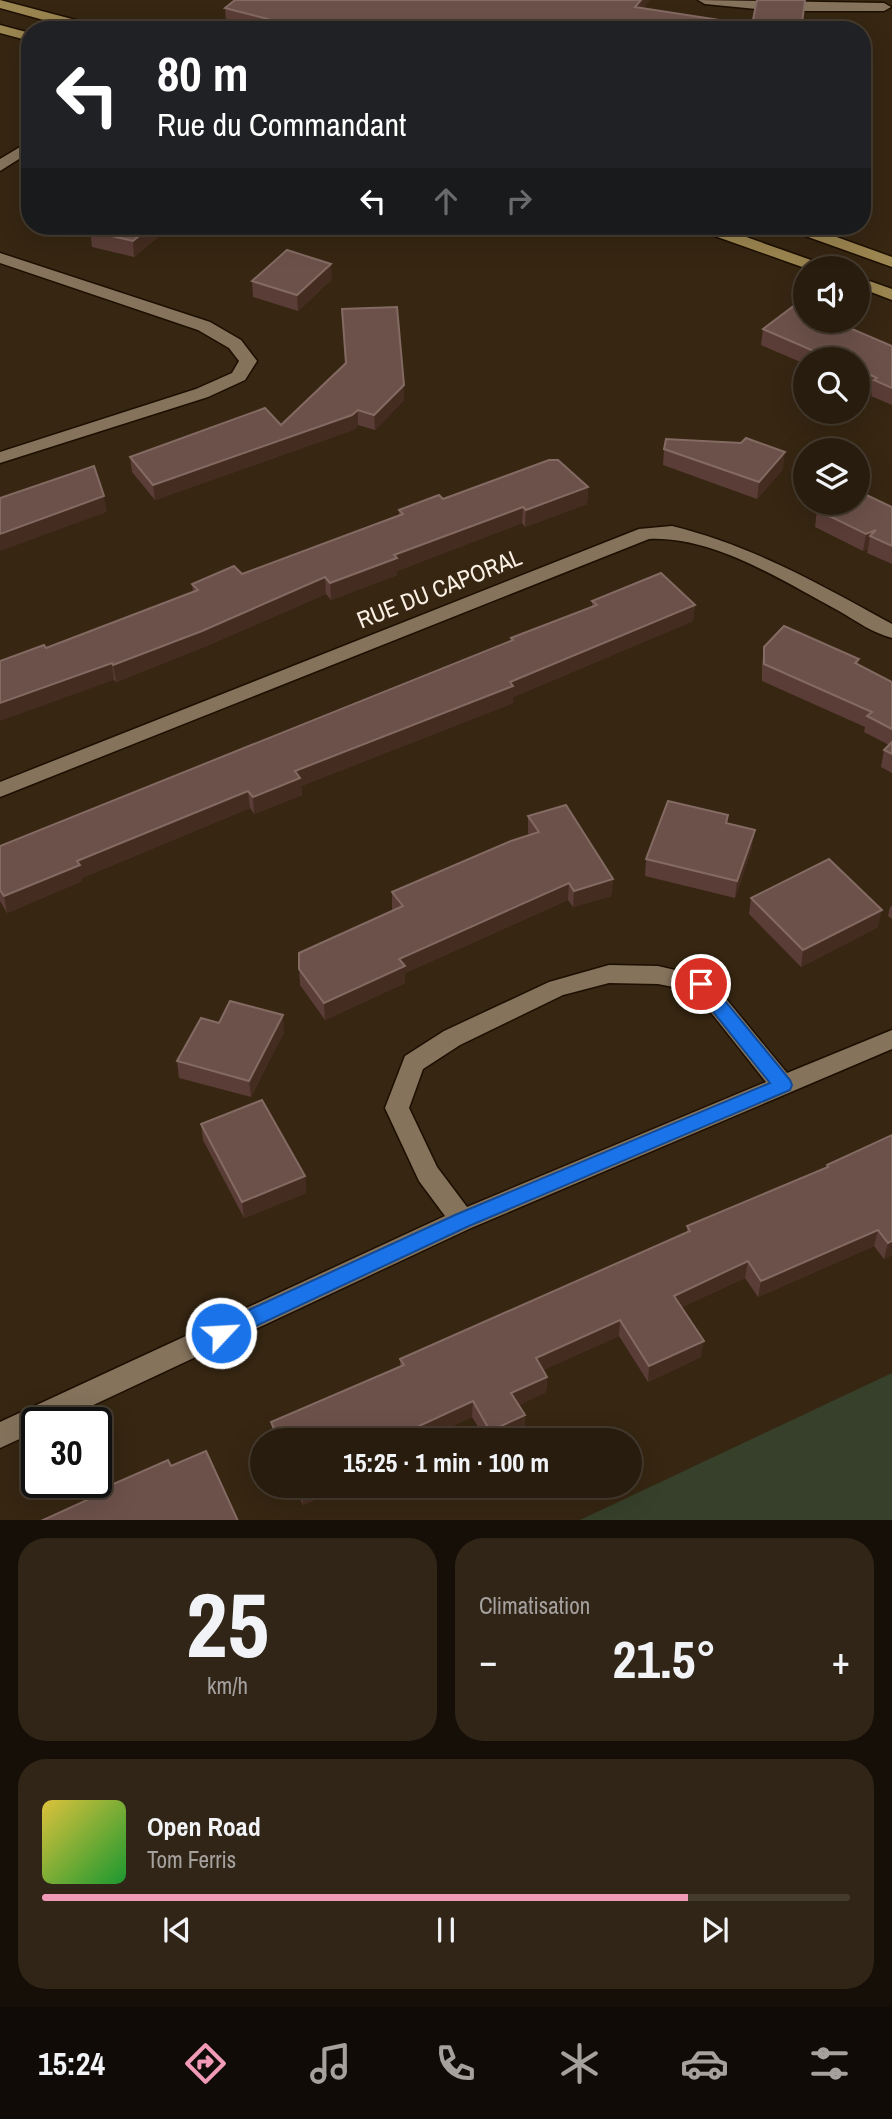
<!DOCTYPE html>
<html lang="fr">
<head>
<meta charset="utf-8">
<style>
  :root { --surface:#281c0e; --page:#302517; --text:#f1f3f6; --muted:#a5a19e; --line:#443a2e; --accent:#f09ab7 }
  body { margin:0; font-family:"Archivo Narrow",sans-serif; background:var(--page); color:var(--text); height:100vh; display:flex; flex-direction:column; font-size:26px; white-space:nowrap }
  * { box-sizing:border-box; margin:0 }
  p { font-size:23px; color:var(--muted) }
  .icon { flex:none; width:38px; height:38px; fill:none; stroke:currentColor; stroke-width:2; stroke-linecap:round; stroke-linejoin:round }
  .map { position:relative; height:1520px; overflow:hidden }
  .details { display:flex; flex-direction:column; gap:18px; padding:18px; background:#160f08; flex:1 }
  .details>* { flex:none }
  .guide { position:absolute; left:21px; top:21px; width:850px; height:214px; border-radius:28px; box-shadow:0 7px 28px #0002,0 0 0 2px var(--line); background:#202124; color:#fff; overflow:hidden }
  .buttons { position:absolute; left:793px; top:256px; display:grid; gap:14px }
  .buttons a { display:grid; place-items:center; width:77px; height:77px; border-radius:50%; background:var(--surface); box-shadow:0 7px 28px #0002,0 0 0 2px var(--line); font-size:35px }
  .speed { position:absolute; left:21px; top:1407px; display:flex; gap:14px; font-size:35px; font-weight:700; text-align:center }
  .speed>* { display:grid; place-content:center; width:91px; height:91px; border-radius:50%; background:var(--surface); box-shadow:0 7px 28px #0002,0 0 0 2px var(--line); line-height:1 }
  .speed .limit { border:4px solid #111; border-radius:10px; background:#fff; color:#111 }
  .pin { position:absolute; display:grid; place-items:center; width:60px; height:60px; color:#fff; margin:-30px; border:4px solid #fff; border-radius:50%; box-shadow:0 2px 7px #0007 }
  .me { position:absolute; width:77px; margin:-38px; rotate:65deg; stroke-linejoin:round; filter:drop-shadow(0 0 5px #0008) }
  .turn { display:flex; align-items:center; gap:24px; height:147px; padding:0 21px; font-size:32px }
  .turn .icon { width:91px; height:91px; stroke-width:2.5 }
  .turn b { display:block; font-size:49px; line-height:60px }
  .lanes { display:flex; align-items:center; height:66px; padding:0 21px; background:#0003; justify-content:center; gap:35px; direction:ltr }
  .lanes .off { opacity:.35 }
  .big { font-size:52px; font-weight:700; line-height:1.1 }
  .details .tile { flex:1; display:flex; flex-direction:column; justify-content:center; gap:10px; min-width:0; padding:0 24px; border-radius:28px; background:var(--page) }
  .details .dial { align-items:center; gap:0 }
  .dial b { font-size:91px; line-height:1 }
  .song { display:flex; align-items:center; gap:21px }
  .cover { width:84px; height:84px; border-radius:10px; background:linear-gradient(135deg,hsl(50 70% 55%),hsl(130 70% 35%)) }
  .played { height:7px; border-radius:4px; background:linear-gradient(90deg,var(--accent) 80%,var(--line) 80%) }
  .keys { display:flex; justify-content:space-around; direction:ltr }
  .heat { display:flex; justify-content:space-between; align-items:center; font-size:38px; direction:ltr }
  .details .tiles { flex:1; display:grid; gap:18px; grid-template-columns:1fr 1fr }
  .tile:last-child { grid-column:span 2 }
  .trip { position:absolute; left:250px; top:1428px; width:392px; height:70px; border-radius:35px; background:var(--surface); box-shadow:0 7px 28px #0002,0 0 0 2px var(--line); font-weight:700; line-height:70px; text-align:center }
  .dock { display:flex; height:112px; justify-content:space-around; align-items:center; background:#100b06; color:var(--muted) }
  .dock .icon { width:49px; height:49px }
  .dock .on { color:var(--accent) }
  .dock b { font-size:32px; color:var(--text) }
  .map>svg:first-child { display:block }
  .green { fill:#36402a }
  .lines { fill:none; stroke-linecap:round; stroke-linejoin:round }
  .street-casing { stroke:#1d0f00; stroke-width:3 }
  .secondary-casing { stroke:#1d0f00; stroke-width:3 }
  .street { fill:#85735c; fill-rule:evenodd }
  .secondary { fill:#9b8550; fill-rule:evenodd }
  .wall { fill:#5b3d37 }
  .shaded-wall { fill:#452c20 }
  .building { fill:#6c514a; stroke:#836a62; stroke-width:2 }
  .route { fill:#1a73e8; stroke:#114b97; stroke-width:2 }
  .labels { text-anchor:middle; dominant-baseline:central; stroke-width:7; stroke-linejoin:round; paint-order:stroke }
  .street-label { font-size:24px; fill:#fbf0e4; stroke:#362612 }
</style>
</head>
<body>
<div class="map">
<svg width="892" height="1521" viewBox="0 0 892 1521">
  <rect width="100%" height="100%" fill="#362612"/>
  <path class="green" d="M892,1373V1520H580Z"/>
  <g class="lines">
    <defs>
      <g id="street">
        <path d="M698,0L884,3L891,7L884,11H776L705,4Z"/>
        <path d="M30,141V152L0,171V159Z"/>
        <path d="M0,253L210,322L241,340L257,361L245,380L208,397L0,463V452L196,389L232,373L239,361L229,348L198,330L0,263Z"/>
        <path d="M672,526C751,545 821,585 892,624V638C873,633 856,621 839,611C783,581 714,536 649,539L0,797V782L639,529Z"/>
        <path d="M609,965L658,966L709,978L787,1073L892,1030V1049L471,1228L55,1423H37V1431L0,1448V1422L445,1216L419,1181L385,1108L405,1056L444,1031L549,982ZM609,983L658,984L694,991L766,1082L467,1207L437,1167L409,1108L423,1069L460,1045L563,995Z"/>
      </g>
      <g id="secondary">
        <path d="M0,0L102,27L104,30H80L0,8Z"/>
        <path d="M0,25L30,33V41L0,33Z"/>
        <path d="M693,226H715L825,265L827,268H805L695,229Z"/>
        <path d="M784,226H806L892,257V267L786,229Z"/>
        <path d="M858,277L892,289V300L858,287Z"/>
      </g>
    </defs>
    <use href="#street" class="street-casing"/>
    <use href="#secondary" class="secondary-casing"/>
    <use href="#street" class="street"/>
    <use href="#secondary" class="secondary"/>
  </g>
  <g class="wall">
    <path d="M225,8L643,9L733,30H257L226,22Z"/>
    <path d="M96,226H169V228L134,257L92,247L90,231Z"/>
    <path d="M332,279L298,311L253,297L252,281Z"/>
    <path d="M763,329L892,346V405L871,396L872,393L858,387V359H805V364L761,345Z"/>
    <path d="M404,400L375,430L358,425L353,430L155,500L132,472L130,457Z"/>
    <path d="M664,449L783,469L757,499L663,465Z"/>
    <path d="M588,487L587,504L525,527L522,523L397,571V575L331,600L326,594L204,647L116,682L114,680L46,648L193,592L192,584L242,574L399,515V510L443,499Z"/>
    <path d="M892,507V564L867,553L868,549L863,551L815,527L817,510Z"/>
    <path d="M592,601L695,605L693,621L513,697V703L301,786L302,795L254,814L250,808L82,878V881L7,913L0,901V846L511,641V638L592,607Z"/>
    <path d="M764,647L859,659L858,664L892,682V773L881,767L884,750L889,745L864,732L865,727L762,681V664Z"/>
    <path d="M728,815L727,823L752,847L735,898L645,876L646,859Z"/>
    <path d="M528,816L613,879L611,896L573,907L568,900L405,973V983L325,1020L300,985L299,969L393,910L392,909V892L529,835L528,833Z"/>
    <path d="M751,898L878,927L801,967L749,914Z"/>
    <path d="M892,906V919L888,916L890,907Z"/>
    <path d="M219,1023L284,1032L251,1097L179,1078L177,1061Z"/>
    <path d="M201,1124L305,1176L306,1193L244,1218L203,1140Z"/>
    <path d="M892,1135V1255L884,1259L874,1246L758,1297L745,1278L682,1307L701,1357L648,1382L619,1336L543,1370L547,1377L546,1392L519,1405L525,1415L524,1431L504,1440H486L472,1417L422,1440H274L271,1422L400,1367V1359L687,1232V1226L826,1168L827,1165Z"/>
    <path d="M294,1486H347L303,1505Z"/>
  </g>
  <g class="shaded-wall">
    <path d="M641,0H650L634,21L635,7Z"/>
    <path d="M151,226H169V228L134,257L133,241Z"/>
    <path d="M331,264L332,279L298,311L297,295Z"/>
    <path d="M404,385V400L375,430L374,415Z"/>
    <path d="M358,410V425L353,430L155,500L153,485Z"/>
    <path d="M785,452L783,469L757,499L759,482Z"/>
    <path d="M588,487L587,504L525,527L526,510Z"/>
    <path d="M104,496L107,512L0,551V534Z"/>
    <path d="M523,507L522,523L397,571V575L331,600L330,583L394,555Z"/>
    <path d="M876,530L870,536L868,549L863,551L866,534Z"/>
    <path d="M325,577L326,594L204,647L116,682L113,665Z"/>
    <path d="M695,605L693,621L513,697V703L301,786L302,795L254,814L253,797L295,771Z"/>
    <path d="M112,663L114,680L0,721V703Z"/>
    <path d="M248,791L250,808L82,878V881L7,913L4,896L77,861Z"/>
    <path d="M755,830L752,847L735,898L737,881Z"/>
    <path d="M613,879L611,896L573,907L574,891Z"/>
    <path d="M569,883L568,900L405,973V983L325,1020L324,1003L399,959Z"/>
    <path d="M882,910L878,927L801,967L803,950Z"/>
    <path d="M283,1015L284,1032L251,1097L249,1081Z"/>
    <path d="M305,1176L306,1193L244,1218L242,1202Z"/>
    <path d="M878,1230L874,1246L758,1297L761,1281Z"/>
    <path d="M892,1241V1255L884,1259L888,1243Z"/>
    <path d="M748,1261L745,1278L672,1312L674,1296Z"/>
    <path d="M620,1320L619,1336L535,1374L536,1358Z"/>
    <path d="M704,1341L701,1357L648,1382L649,1366Z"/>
    <path d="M547,1377L546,1392L511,1409V1393Z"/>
    <path d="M473,1401L472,1417L422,1440H393V1438Z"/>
    <path d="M525,1415L524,1431L504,1440H490V1431Z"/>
    <path d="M310,1486H347L303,1505L302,1489Z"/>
  </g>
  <g class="building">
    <path d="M235,0H641L635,7L733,22V30H310L225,8Z"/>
    <path d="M757,0H805L801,30H751Z"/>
    <path d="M96,226H151L133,241L90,231Z"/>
    <path d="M287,250L331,264L297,295L252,281Z"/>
    <path d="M795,305L805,309V320H831L892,346V388L874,380L877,378L858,369V359H832L763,329Z"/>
    <path d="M397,307L404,385L374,415L358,410L352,415L153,485L130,457L265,408L281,425L346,363L342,309Z"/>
    <path d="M746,438L785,452L759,482L664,449L666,439L741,443Z"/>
    <path d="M549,460H558L588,487L526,510L523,507L394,555L397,558L330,583L325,577L202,631L113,665L112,663L0,703V661L44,645L46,648L198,590L192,584L234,566L242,574L403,514L399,510L439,495L443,499Z"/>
    <path d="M94,466L104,496L0,534V498Z"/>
    <path d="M858,491L892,507V546L870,536L876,530L866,534L817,510L827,502H858Z"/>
    <path d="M661,573L695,605L510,682L513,686L295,771L300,778L253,797L248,791L77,861L80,865L4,896L0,890V846L513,640L511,638L597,605L592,601Z"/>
    <path d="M784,626L859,659L855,663L892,682V729L867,716L872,712L764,664V647Z"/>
    <path d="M892,742V754L884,750Z"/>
    <path d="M668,801L728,815L726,823L755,830L737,881L646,859Z"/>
    <path d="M566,805L613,879L574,891L569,883L399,959L405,966L324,1003L299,969V953L403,906L392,892L511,841L539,832L528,816Z"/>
    <path d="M829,859L882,910L803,950L751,898Z"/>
    <path d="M230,1001L283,1015L249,1081L177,1061L201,1018L219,1023Z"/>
    <path d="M262,1100L305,1176L242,1202L201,1124Z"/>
    <path d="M892,1135V1241L888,1243L878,1230L761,1281L748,1261L674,1296L704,1341L649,1366L620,1320L536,1358L547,1377L511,1393L525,1415L490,1431L473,1401L393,1438L394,1440H279L271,1422L404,1365L400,1359L690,1231L687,1226L828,1167L827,1165Z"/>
    <path d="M206,1451L238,1521H41L96,1496L95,1492L168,1460L171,1466Z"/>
    <path d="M300,1486H310L302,1489Z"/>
  </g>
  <path class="route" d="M701,977L707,979L790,1080L792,1085L790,1090L469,1226L228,1339L221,1341L214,1339L211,1333L214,1326L455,1215L770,1083L695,989L692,984L695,979Z"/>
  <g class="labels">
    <g class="street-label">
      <text transform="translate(439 588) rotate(-22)">RUE DU CAPORAL</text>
    </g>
  </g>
</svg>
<div class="buttons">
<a><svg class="icon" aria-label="sound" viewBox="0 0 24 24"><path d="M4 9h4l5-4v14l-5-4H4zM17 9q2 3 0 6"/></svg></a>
<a><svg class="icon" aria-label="search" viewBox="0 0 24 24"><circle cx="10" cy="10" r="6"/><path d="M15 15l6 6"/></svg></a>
<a><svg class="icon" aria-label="layers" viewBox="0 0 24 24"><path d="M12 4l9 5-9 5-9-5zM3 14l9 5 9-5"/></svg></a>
</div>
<div class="speed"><div class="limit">30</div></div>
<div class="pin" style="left:701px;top:984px;background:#d93025"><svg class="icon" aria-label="arrive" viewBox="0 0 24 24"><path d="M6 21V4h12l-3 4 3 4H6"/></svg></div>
<svg class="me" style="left:221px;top:1333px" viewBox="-20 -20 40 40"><circle r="17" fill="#1a73e8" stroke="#fff" stroke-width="3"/><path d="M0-11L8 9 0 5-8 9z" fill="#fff"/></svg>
<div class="trip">15:25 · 1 min · 100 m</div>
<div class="guide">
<div class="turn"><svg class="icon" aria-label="left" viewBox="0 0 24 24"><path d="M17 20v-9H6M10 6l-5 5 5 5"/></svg><div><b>80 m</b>Rue du Commandant</div></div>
<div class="lanes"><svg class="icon" aria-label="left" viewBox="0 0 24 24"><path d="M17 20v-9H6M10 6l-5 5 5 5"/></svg><svg class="icon off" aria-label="ahead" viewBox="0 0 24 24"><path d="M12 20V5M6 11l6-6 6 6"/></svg><svg class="icon off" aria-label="right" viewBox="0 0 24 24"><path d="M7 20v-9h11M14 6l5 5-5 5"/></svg></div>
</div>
</div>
<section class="details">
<div class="tiles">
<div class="tile dial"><b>25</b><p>km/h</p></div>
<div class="tile"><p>Climatisation</p>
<div class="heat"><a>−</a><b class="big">21.5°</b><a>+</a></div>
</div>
<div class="tile">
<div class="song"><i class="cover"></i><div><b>Open Road</b><p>Tom Ferris</p></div></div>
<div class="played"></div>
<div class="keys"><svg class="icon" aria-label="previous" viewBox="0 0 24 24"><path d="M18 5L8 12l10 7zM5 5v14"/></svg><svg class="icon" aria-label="pause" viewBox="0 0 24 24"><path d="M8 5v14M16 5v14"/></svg><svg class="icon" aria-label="next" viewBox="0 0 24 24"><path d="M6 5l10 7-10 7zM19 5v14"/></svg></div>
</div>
</div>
</section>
<nav class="dock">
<b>15:24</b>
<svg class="icon on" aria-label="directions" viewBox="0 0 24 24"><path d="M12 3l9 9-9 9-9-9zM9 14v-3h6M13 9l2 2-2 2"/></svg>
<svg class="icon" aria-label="music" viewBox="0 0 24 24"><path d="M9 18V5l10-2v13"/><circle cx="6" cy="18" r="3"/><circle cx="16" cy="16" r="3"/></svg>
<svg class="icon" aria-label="phone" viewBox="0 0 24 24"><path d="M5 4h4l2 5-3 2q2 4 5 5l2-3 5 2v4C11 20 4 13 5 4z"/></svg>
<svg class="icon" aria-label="climate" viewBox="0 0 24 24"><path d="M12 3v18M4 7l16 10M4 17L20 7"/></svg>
<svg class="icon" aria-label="car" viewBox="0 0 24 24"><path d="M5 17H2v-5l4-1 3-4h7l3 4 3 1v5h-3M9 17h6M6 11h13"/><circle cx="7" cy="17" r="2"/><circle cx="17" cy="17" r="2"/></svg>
<svg class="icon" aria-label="filters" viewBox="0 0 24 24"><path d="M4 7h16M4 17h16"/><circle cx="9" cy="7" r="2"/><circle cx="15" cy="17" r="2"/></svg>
</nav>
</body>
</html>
